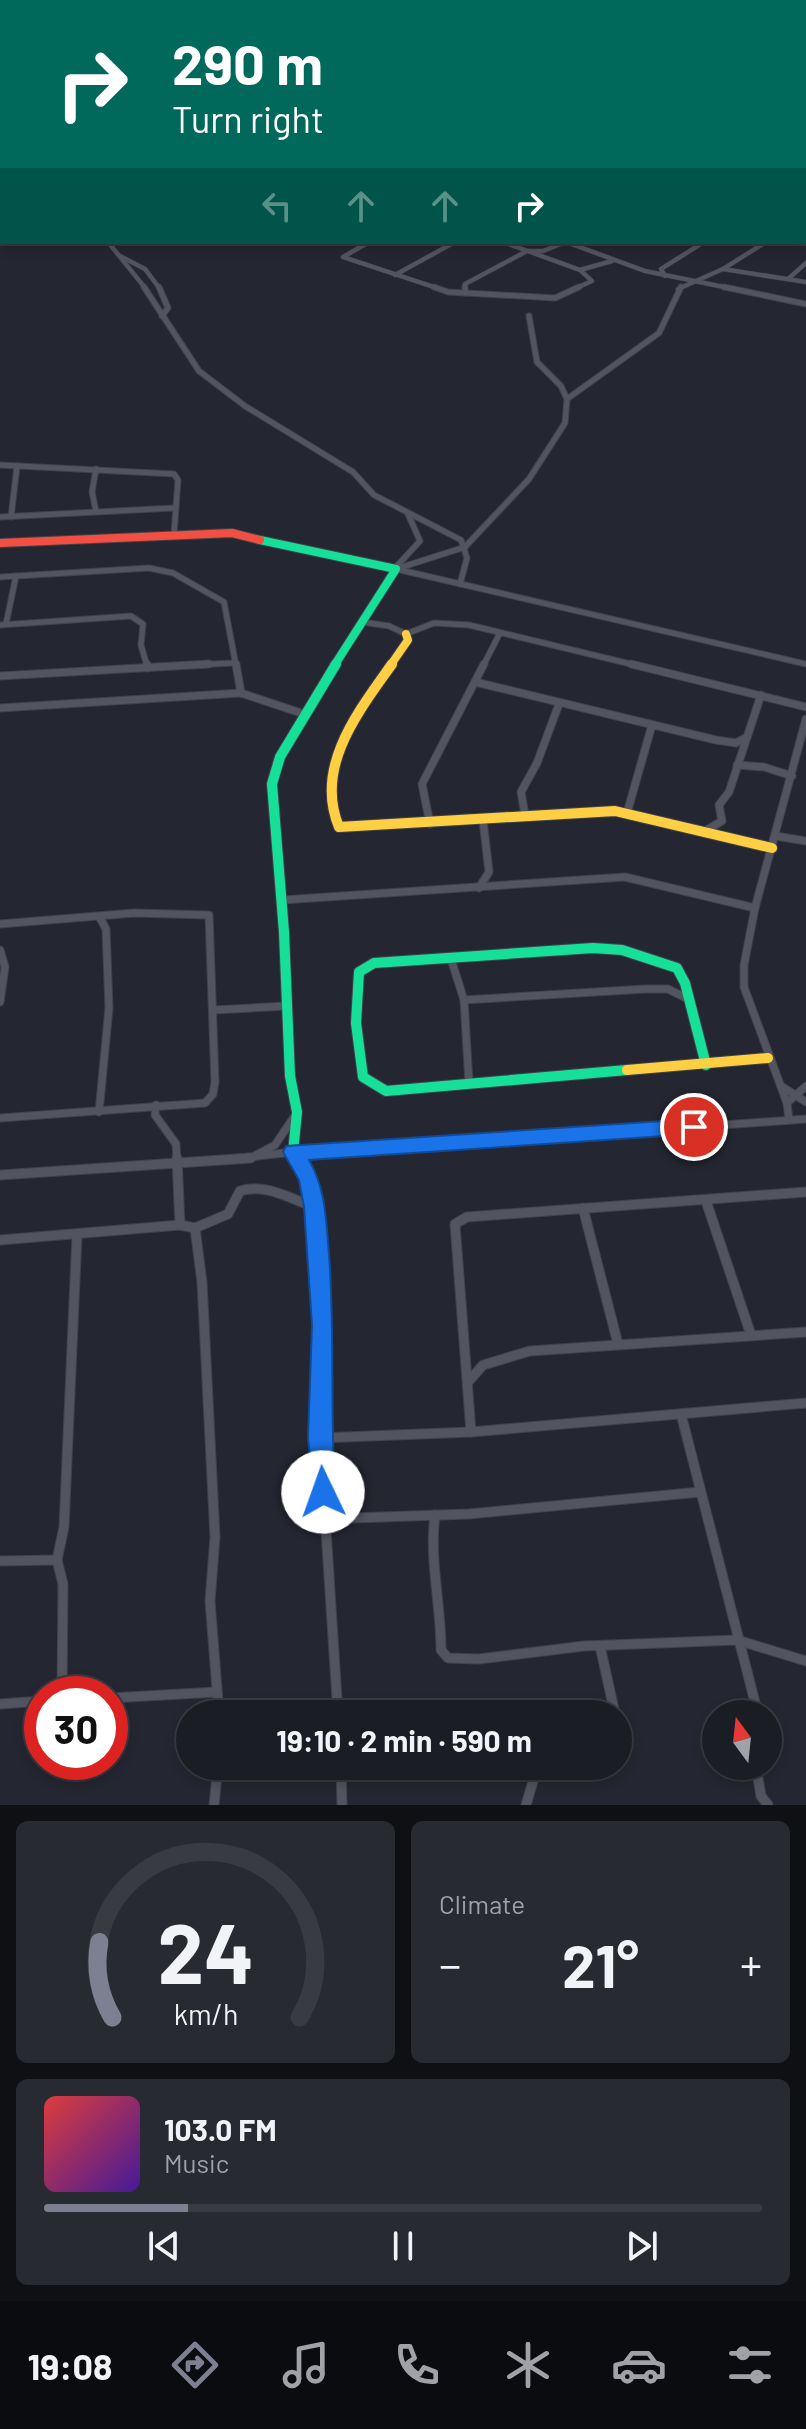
<!DOCTYPE html>
<html lang="en">
<head>
<meta charset="utf-8">
<style>
  :root { --surface:#1b1d25; --page:#282a32; --text:#f1f3f6; --muted:#a0a2a7; --line:#393b42; --accent:#7c8091 }
  body { margin:0; font-family:Barlow,sans-serif; background:var(--page); color:var(--text); height:100vh; display:flex; flex-direction:column; font-size:30px; white-space:nowrap }
  * { box-sizing:border-box; margin:0 }
  p { font-size:26px; color:var(--muted) }
  .icon { flex:none; width:44px; height:44px; fill:none; stroke:currentColor; stroke-width:2; stroke-linecap:round; stroke-linejoin:round }
  .map { position:relative; height:1805px; overflow:hidden }
  .details { display:flex; flex-direction:column; gap:16px; padding:16px; background:#0f1014; flex:1 }
  .details>* { flex:none }
  .banner { position:absolute; left:0px; top:0px; width:806px; height:244px; box-shadow:0 4px 12px #0003,0 0 0 2px var(--line); background:#00695c; color:#fff; overflow:hidden }
  .needle { width:52px; rotate:345deg }
  .tools { position:absolute; left:702px; top:1700px; display:grid; gap:16px }
  .tools a { display:grid; place-items:center; width:80px; height:80px; border-radius:50%; background:var(--surface); box-shadow:0 4px 12px #0003,0 0 0 2px var(--line); font-size:40px }
  .speed { position:absolute; left:24px; top:1676px; display:flex; gap:16px; font-size:40px; font-weight:700; text-align:center }
  .speed>* { display:grid; place-content:center; width:104px; height:104px; border-radius:50%; background:var(--surface); box-shadow:0 4px 12px #0003,0 0 0 2px var(--line); line-height:1 }
  .speed .limit { border:12px solid #d22; background:#fff; color:#111 }
  .pin { position:absolute; display:grid; place-items:center; width:68px; height:68px; color:#fff; margin:-34px; border:4px solid #fff; border-radius:50%; box-shadow:0 2px 8px #0007 }
  .me { position:absolute; width:88px; margin:-44px; rotate:357deg; stroke-linejoin:round; filter:drop-shadow(0 0 6px #0008) }
  .turn { display:flex; align-items:center; gap:28px; height:168px; padding:0 40px; font-size:36px }
  .turn .icon { width:104px; height:104px; stroke-width:2.5 }
  .turn b { display:block; font-size:56px; line-height:68px }
  .lanes { display:flex; align-items:center; height:76px; padding:0 40px; background:#0003; justify-content:center; gap:40px; direction:ltr }
  .lanes .off { opacity:.35 }
  .big { font-size:60px; font-weight:700; line-height:1.1 }
  .details .tile { flex:1; display:flex; flex-direction:column; justify-content:center; gap:12px; min-width:0; padding:0 28px; border-radius:12px; background:var(--page) }
  .details .dial { align-items:center; gap:0 }
  .dial svg { height:208px; overflow:visible; fill:none; stroke:var(--line); stroke-width:7; stroke-linecap:round; text-anchor:middle }
  .dial text { fill:var(--text); stroke:none }
  .song { display:flex; align-items:center; gap:24px }
  .cover { width:96px; height:96px; border-radius:12px; background:linear-gradient(135deg,hsl(0 70% 55%),hsl(260 70% 35%)) }
  .played { height:8px; border-radius:4px; background:linear-gradient(90deg,var(--accent) 20%,var(--line) 20%) }
  .keys { display:flex; justify-content:space-around; direction:ltr }
  .heat { display:flex; justify-content:space-between; align-items:center; font-size:44px; direction:ltr }
  .details .tiles { flex:1; display:grid; gap:16px; grid-template-columns:1fr 1fr }
  .tile:last-child { grid-column:span 2 }
  .trip { position:absolute; left:176px; top:1700px; width:456px; height:80px; border-radius:40px; background:var(--surface); box-shadow:0 4px 12px #0003,0 0 0 2px var(--line); font-weight:700; line-height:80px; text-align:center }
  .tabs { display:flex; height:128px; justify-content:space-around; align-items:center; background:#0b0c0f; color:var(--muted) }
  .tabs .icon { width:56px; height:56px }
  .tabs .active { color:var(--accent) }
  .tabs b { font-size:36px; color:var(--text) }
  .map>svg:first-child { display:block }
  .lines { fill:none; stroke-linecap:round; stroke-linejoin:round }
  .street-far3-casing { stroke:#40424b; stroke-width:5 }
  .street-far2-casing { stroke:#40424b; stroke-width:7 }
  .street-far1-casing { stroke:#40424b; stroke-width:9 }
  .street-casing { stroke:#40424b; stroke-width:11 }
  .fast-far2-casing { stroke:#40424b; stroke-width:7 }
  .fast-far1-casing { stroke:#40424b; stroke-width:10 }
  .fast-casing { stroke:#40424b; stroke-width:12 }
  .slow-far1-casing { stroke:#40424b; stroke-width:10 }
  .slow-casing { stroke:#40424b; stroke-width:12 }
  .jam-casing { stroke:#40424b; stroke-width:10 }
  .street-far3 { stroke:#525560; stroke-width:4 }
  .street-far2 { stroke:#525560; stroke-width:5 }
  .street-far1 { stroke:#525560; stroke-width:7 }
  .street { stroke:#525560; stroke-width:9 }
  .fast-far2 { stroke:#16e098; stroke-width:6 }
  .fast-far1 { stroke:#16e098; stroke-width:8 }
  .fast { stroke:#16e098; stroke-width:10 }
  .slow-far1 { stroke:#ffcf43; stroke-width:8 }
  .slow { stroke:#ffcf43; stroke-width:10 }
  .jam { stroke:#f24e42; stroke-width:8 }
  .route { fill:#1a73e8; stroke:#114b97; stroke-width:2 }
</style>
</head>
<body>
<div class="map">
<svg width="806" height="1805" viewBox="0 0 806 1805">
  <rect width="100%" height="100%" fill="#242731"/>
  <g class="lines">
    <defs>
      <g id="street-far3">
        <path d="M688,0L694,2"/>
        <path d="M769,0L777,2"/>
        <path d="M481,2L486,0"/>
        <path d="M587,2L593,0"/>
        <path d="M653,2L659,0"/>
        <path d="M712,2L716,0"/>
        <path d="M108,242L146,289"/>
        <path d="M369,242L343,257L440,289"/>
        <path d="M431,242L449,245"/>
        <path d="M503,242L580,270L592,281L574,289"/>
        <path d="M566,242L645,271L734,289"/>
        <path d="M120,256L145,269L160,289"/>
        <path d="M723,269L806,282"/>
        <path d="M580,270L612,261"/>
        <path d="M395,275L455,242"/>
        <path d="M665,276L661,269L704,242"/>
        <path d="M788,279L806,263"/>
        <path d="M465,289V284L527,251H543L566,242"/>
        <path d="M678,289L723,269L766,242"/>
      </g>
      <g id="street-far2">
        <path d="M144,287L199,371L245,406L353,472L374,495L461,540L467,558L460,584"/>
        <path d="M159,287L168,308L162,316"/>
        <path d="M434,287L448,292L555,298L579,287"/>
        <path d="M465,287V293"/>
        <path d="M724,287L806,304"/>
        <path d="M529,316L537,362L561,386L567,399"/>
        <path d="M0,465L174,474L178,480L174,534"/>
        <path d="M96,469L92,492L96,511"/>
        <path d="M0,517L174,508"/>
        <path d="M11,517L17,466"/>
        <path d="M396,567L420,541L408,514"/>
        <path d="M396,569L465,547L529,479L565,423L567,399L659,333L681,287"/>
        <path d="M396,569L806,664"/>
        <path d="M0,577L149,568L173,573L224,602L236,666"/>
        <path d="M362,622L389,626L406,634L434,623L469,625L639,666"/>
        <path d="M6,624L16,576"/>
        <path d="M0,625L131,616L143,624L141,645L147,666"/>
        <path d="M173,666L233,663"/>
        <path d="M483,666L500,633"/>
      </g>
      <g id="street-far1">
        <path d="M147,664L148,668"/>
        <path d="M236,664L241,693"/>
        <path d="M631,664L806,707"/>
        <path d="M0,676L209,664"/>
        <path d="M475,682L716,740L736,743L747,737"/>
        <path d="M0,708L241,693L304,714"/>
        <path d="M737,765L764,767L792,776"/>
        <path d="M627,813L652,725"/>
        <path d="M525,815L521,792L537,763L559,704"/>
        <path d="M430,824L422,784L484,664"/>
        <path d="M705,831L722,821L719,805L729,792L761,695"/>
        <path d="M776,836L806,841"/>
        <path d="M479,888L489,872L483,820"/>
        <path d="M282,900L625,877L755,908"/>
        <path d="M0,924L134,913L209,915L215,1082L213,1094L205,1103L0,1118"/>
        <path d="M0,950L5,967L0,1002"/>
        <path d="M451,959L464,1000L469,1083"/>
        <path d="M464,1000L645,989H668L688,999"/>
        <path d="M214,1010L286,1006"/>
        <path d="M781,1086L806,1102"/>
        <path d="M787,1103L806,1086"/>
        <path d="M156,1105L155,1115L176,1144L177,1160"/>
        <path d="M99,1112L109,1008L106,929L100,918"/>
        <path d="M789,1120L787,1103L744,987V965L755,908L806,719"/>
        <path d="M293,1152L298,1160"/>
        <path d="M256,1155L275,1145L294,1117"/>
        <path d="M222,1160L293,1152H351L806,1119"/>
      </g>
      <g id="street">
        <path d="M297,1158L310,1179L315,1207L323,1325L320,1438L338,1714"/>
        <path d="M0,1175L251,1158"/>
        <path d="M706,1201L751,1335"/>
        <path d="M583,1208L618,1344"/>
        <path d="M180,1225L195,1228L202,1282L215,1537L210,1601L219,1714"/>
        <path d="M195,1228L228,1214L240,1191C267,1183 290,1199 315,1207"/>
        <path d="M0,1240L180,1225L177,1158"/>
        <path d="M469,1381L483,1365L530,1351L806,1332"/>
        <path d="M681,1414L758,1714"/>
        <path d="M471,1432L455,1224L467,1217L806,1192"/>
        <path d="M320,1438L471,1432L806,1403"/>
        <path d="M435,1515C429,1560 441,1604 441,1650L448,1658L479,1659L584,1646L737,1640L806,1661"/>
        <path d="M324,1519L469,1514L700,1492"/>
        <path d="M0,1561L57,1560"/>
        <path d="M600,1646L615,1714"/>
        <path d="M62,1694L63,1584L57,1560L64,1527L77,1235"/>
        <path d="M110,1698L217,1692"/>
        <path d="M0,1704L42,1701"/>
        <path d="M341,1766L342,1805"/>
        <path d="M756,1766L761,1796L768,1805"/>
        <path d="M214,1805L218,1766"/>
        <path d="M526,1805L533,1781L543,1766"/>
      </g>
      <path id="fast-far2" d="M468,2L474,0"/>
      <path id="fast-far1" d="M260,540L396,569L334,666"/>
      <g id="fast">
        <path d="M627,1070L386,1091L363,1077L356,1023L359,972L374,963L593,948L622,950L677,968L685,983L706,1065"/>
        <path d="M293,1152L297,1112L290,1076L284,932L272,784L280,757L336,664"/>
      </g>
      <path id="slow-far1" d="M390,666L408,640L406,634"/>
      <g id="slow">
        <path d="M392,664C358,712 314,767 339,827L615,811L772,848"/>
        <path d="M627,1070L768,1058"/>
      </g>
      <path id="jam" d="M0,543L232,533L260,540"/>
    </defs>
    <use href="#street-far3" class="street-far3-casing"/>
    <use href="#street-far2" class="street-far2-casing"/>
    <use href="#street-far1" class="street-far1-casing"/>
    <use href="#street" class="street-casing"/>
    <use href="#fast-far2" class="fast-far2-casing"/>
    <use href="#fast-far1" class="fast-far1-casing"/>
    <use href="#fast" class="fast-casing"/>
    <use href="#slow-far1" class="slow-far1-casing"/>
    <use href="#slow" class="slow-casing"/>
    <use href="#jam" class="jam-casing"/>
    <use href="#street-far3" class="street-far3"/>
    <use href="#street-far2" class="street-far2"/>
    <use href="#street-far1" class="street-far1"/>
    <use href="#street" class="street"/>
    <use href="#fast-far2" class="fast-far2"/>
    <use href="#fast-far1" class="fast-far1"/>
    <use href="#fast" class="fast"/>
    <use href="#slow-far1" class="slow-far1"/>
    <use href="#slow" class="slow"/>
    <use href="#jam" class="jam"/>
  </g>
  <path class="route" d="M694,1119L704,1127L694,1134L309,1160C326,1189 326,1221 329,1254C335,1333 330,1412 335,1492L331,1500L323,1503L314,1500L308,1438L312,1325L304,1207L299,1180L283,1152L286,1146Z"/>
</svg>
<div class="tools">
<a><svg class="needle" viewBox="-14 -14 28 28"><path d="M0-13l5 13h-10z" fill="#e53935"/><path d="M0 13l5-13h-10z" fill="#a0a2a7"/></svg></a>
</div>
<div class="speed"><div class="limit">30</div></div>
<div class="pin" style="left:694px;top:1127px;background:#d93025"><svg class="icon" aria-label="arrive" viewBox="0 0 24 24"><path d="M6 21V4h12l-3 4 3 4H6"/></svg></div>
<svg class="me" style="left:323px;top:1492px" viewBox="-20 -20 40 40"><circle r="19" fill="#fff"/><path d="M0-13L10 11 0 6-10 11z" fill="#1a73e8"/></svg>
<div class="trip">19:10 · 2 min · 590 m</div>
<div class="banner">
<div class="turn"><svg class="icon" aria-label="right" viewBox="0 0 24 24"><path d="M7 20v-9h11M14 6l5 5-5 5"/></svg><div><b>290 m</b>Turn right</div></div>
<div class="lanes"><svg class="icon off" aria-label="left" viewBox="0 0 24 24"><path d="M17 20v-9H6M10 6l-5 5 5 5"/></svg><svg class="icon off" aria-label="ahead" viewBox="0 0 24 24"><path d="M12 20V5M6 11l6-6 6 6"/></svg><svg class="icon off" aria-label="ahead" viewBox="0 0 24 24"><path d="M12 20V5M6 11l6-6 6 6"/></svg><svg class="icon" aria-label="right" viewBox="0 0 24 24"><path d="M7 20v-9h11M14 6l5 5-5 5"/></svg></div>
</div>
</div>
<section class="details">
<div class="tiles">
<div class="tile dial"><svg viewBox="0 0 100 80">
<path d="M14 69A42 42 0 1 1 86 69"/>
<path d="M14 69A42 42 0 0 1 9 40" stroke="#7c8091"/>
<text x="50" y="56" font-size="32" font-weight="700">24</text>
<text x="50" y="72" font-size="11">km/h</text>
</svg></div>
<div class="tile"><p>Climate</p>
<div class="heat"><a>−</a><b class="big">21°</b><a>+</a></div>
</div>
<div class="tile">
<div class="song"><i class="cover"></i><div><b>103.0 FM</b><p>Music</p></div></div>
<div class="played"></div>
<div class="keys"><svg class="icon" aria-label="previous" viewBox="0 0 24 24"><path d="M18 5L8 12l10 7zM5 5v14"/></svg><svg class="icon" aria-label="pause" viewBox="0 0 24 24"><path d="M8 5v14M16 5v14"/></svg><svg class="icon" aria-label="next" viewBox="0 0 24 24"><path d="M6 5l10 7-10 7zM19 5v14"/></svg></div>
</div>
</div>
</section>
<nav class="tabs">
<b>19:08</b>
<svg class="icon active" aria-label="directions" viewBox="0 0 24 24"><path d="M12 3l9 9-9 9-9-9zM9 14v-3h6M13 9l2 2-2 2"/></svg>
<svg class="icon" aria-label="music" viewBox="0 0 24 24"><path d="M9 18V5l10-2v13"/><circle cx="6" cy="18" r="3"/><circle cx="16" cy="16" r="3"/></svg>
<svg class="icon" aria-label="phone" viewBox="0 0 24 24"><path d="M5 4h4l2 5-3 2q2 4 5 5l2-3 5 2v4C11 20 4 13 5 4z"/></svg>
<svg class="icon" aria-label="climate" viewBox="0 0 24 24"><path d="M12 3v18M4 7l16 10M4 17L20 7"/></svg>
<svg class="icon" aria-label="car" viewBox="0 0 24 24"><path d="M5 17H2v-5l4-1 3-4h7l3 4 3 1v5h-3M9 17h6M6 11h13"/><circle cx="7" cy="17" r="2"/><circle cx="17" cy="17" r="2"/></svg>
<svg class="icon" aria-label="filters" viewBox="0 0 24 24"><path d="M4 7h16M4 17h16"/><circle cx="9" cy="7" r="2"/><circle cx="15" cy="17" r="2"/></svg>
</nav>
</body>
</html>
